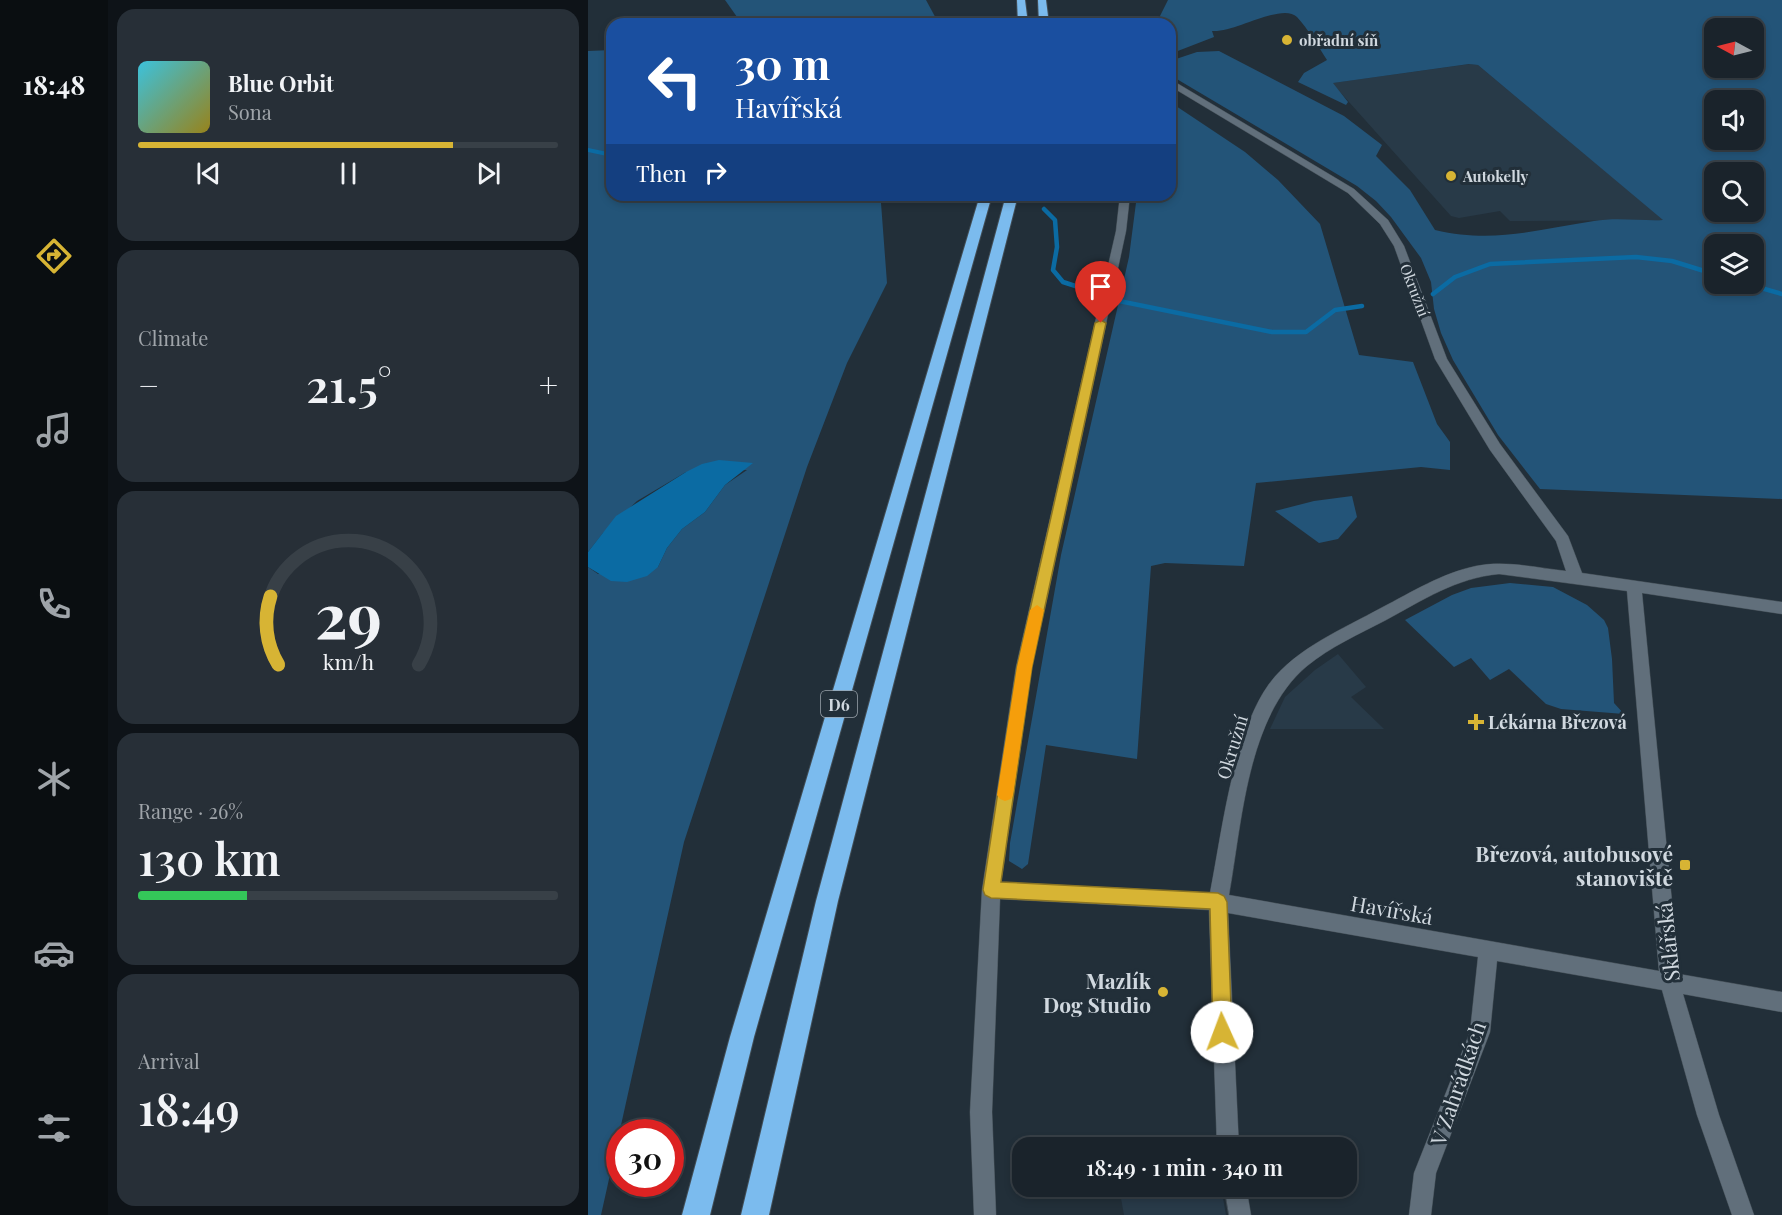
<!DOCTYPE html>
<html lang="en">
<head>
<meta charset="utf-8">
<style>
  :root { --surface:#1a232b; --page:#272f37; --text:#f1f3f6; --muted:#9fa4a9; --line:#384047; --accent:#d7b434 }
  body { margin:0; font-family:"Playfair Display",serif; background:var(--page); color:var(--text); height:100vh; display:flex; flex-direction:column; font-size:22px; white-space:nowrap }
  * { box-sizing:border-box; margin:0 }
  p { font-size:20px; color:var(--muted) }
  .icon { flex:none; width:33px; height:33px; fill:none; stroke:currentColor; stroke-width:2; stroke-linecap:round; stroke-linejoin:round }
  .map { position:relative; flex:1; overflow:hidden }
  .drawer { display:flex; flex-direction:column; gap:9px; padding:9px; background:#0e1318; width:480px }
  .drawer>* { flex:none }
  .banner { position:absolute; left:18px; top:18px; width:570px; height:183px; border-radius:18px; box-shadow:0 3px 9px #0003,0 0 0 2px var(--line); background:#1a4fa0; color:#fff; overflow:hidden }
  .needle { width:39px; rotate:277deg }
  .tools { position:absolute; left:1116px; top:18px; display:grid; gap:12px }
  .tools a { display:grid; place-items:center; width:60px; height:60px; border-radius:12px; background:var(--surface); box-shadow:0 3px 9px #0003,0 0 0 2px var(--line); font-size:30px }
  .speed { position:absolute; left:18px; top:1119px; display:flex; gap:12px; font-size:30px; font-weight:700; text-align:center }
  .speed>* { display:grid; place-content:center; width:78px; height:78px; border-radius:50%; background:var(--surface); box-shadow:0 3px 9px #0003,0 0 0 2px var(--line); line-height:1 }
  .speed .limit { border:9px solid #d22; background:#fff; color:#111 }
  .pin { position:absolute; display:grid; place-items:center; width:51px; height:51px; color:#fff; margin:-62px -26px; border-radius:50% 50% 50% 0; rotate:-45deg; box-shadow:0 0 6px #0007 }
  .pin .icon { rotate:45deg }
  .me { position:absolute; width:66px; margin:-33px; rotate:358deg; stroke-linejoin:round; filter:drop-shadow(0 0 4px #0008) }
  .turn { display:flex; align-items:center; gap:21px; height:126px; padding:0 30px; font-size:27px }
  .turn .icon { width:78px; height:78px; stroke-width:2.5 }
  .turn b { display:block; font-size:42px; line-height:51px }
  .then { display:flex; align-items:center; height:57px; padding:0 30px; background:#0003; gap:12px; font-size:22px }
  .big { font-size:45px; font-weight:600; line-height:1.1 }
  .drawer .widget { flex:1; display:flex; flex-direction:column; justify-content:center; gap:9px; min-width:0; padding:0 21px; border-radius:18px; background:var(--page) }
  .drawer .dial { align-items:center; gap:0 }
  .dial svg { height:156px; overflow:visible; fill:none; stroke:var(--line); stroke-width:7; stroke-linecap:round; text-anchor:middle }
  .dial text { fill:var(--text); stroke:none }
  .song { display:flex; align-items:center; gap:18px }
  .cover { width:72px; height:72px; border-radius:9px; background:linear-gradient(135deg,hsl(190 70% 55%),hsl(50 70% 35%)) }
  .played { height:6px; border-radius:3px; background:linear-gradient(90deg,var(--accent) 75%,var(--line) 75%) }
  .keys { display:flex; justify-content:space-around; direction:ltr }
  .heat { display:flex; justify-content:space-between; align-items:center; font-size:33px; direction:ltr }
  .charge { height:9px; border-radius:4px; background:linear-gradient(90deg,#34c759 26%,var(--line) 0) }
  .trip { position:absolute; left:424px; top:1137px; width:345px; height:60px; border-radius:18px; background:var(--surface); box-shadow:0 3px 9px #0003,0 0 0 2px var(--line); font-weight:600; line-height:60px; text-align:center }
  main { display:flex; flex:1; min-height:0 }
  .dock { display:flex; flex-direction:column; width:108px; justify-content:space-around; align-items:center; background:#0a0e11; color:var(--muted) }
  .dock .icon { width:42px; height:42px }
  .dock .current { color:var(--accent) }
  .dock b { font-size:27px; color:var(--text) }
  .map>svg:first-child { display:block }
  .built { fill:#283a48 }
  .green { fill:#235478; fill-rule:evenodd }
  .water { fill:#0b6ba3 }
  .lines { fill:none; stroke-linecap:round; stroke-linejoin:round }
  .stream-far1 { stroke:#0b6ba3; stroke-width:4 }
  .stream { stroke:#0b6ba3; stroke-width:4.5 }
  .minor-casing { stroke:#424d55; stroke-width:1 }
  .motorway-casing { stroke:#424d55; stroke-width:2 }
  .minor { fill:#616f7b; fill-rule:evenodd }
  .motorway { fill:#7bbbee; fill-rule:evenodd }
  .route { fill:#d7b434; stroke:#8c7522; stroke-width:1.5 }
  .slow { fill:#f59e0b }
  .poi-dot { fill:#d7b434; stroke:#222f39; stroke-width:2 }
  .labels { text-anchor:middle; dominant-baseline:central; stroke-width:6; stroke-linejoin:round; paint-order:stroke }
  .far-poi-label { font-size:15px; font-weight:bold; fill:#d0d8df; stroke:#222f39; text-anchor:start }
  .far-street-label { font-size:15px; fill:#d0d8df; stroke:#222f39 }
  .shield { fill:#222f39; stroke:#9ca5ad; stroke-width:1.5 }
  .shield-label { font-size:16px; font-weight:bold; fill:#d0d8df }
  .poi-label { font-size:18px; font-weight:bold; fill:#d0d8df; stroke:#222f39; text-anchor:start }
  .street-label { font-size:18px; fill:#d0d8df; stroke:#222f39 }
  .near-poi-label { font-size:21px; font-weight:bold; fill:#d0d8df; stroke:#222f39; text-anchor:end }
  .near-street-label { font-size:21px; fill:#d0d8df; stroke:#222f39 }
</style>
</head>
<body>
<main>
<nav class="dock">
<b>18:48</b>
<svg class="icon current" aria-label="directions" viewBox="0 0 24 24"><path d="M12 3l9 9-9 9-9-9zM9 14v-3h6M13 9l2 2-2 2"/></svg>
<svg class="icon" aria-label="music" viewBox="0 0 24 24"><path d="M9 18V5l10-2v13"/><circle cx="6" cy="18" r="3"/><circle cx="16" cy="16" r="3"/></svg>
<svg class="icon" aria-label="phone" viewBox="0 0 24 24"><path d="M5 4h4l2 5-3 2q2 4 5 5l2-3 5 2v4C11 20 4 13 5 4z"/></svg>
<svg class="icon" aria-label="climate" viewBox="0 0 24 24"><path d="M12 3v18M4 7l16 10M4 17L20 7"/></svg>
<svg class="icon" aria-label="car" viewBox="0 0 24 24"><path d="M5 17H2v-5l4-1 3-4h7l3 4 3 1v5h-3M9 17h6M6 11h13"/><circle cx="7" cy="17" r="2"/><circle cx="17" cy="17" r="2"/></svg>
<svg class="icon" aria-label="filters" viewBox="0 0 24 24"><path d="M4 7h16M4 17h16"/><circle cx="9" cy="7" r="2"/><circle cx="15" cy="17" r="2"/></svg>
</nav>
<section class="drawer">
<div class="widget">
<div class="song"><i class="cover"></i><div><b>Blue Orbit</b><p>Sona</p></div></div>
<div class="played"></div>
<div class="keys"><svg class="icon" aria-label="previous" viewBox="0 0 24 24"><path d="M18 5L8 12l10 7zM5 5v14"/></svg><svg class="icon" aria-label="pause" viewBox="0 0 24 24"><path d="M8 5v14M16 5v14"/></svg><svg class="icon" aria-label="next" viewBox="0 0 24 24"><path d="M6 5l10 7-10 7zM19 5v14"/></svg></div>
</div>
<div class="widget"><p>Climate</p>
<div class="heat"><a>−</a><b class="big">21.5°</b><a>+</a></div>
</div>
<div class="widget dial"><svg viewBox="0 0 100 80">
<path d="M14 69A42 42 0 1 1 86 69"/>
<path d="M14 69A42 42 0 0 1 10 34" stroke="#d7b434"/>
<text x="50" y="56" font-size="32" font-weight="700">29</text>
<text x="50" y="72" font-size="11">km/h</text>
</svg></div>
<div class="widget"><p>Range · 26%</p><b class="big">130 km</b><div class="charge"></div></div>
<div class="widget"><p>Arrival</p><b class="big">18:49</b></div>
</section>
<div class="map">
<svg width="1194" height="1215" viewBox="0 0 1194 1215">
  <rect width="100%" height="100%" fill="#222f39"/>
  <g class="built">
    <path d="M882,64L890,65L1076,220L922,221L912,211L871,218L863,216L744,83Z"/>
    <path d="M750,654L778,687L763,697L796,729H682L697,697L727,670Z"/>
    <path d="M531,1187H633L638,1215H536Z"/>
  </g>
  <g class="green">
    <path d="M137,0H338L351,24H154Z"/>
    <path d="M580,0H1194V499L952,489L910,435L865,360L853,333L846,309L843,282L833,258L803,217L788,201L769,186L582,75V61L609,52L631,51L756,116L794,145L788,156L822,190L847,230C907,244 951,229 1006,221C1028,217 1053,221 1075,220L890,65L881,64L745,83L760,102L758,105L710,82L716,73L739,60C730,46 720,29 709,17C694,2 647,33 624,31L626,37L582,54V24H568ZM1126,28H1166V68H1126ZM1126,100H1166V140H1126ZM1126,172H1166V212H1126ZM1126,244H1166V284H1126Z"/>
    <path d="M24,50V195H185L197,203L269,195L293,203L299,283L259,363L219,467L96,842L13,1215H0V567L10,574L70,567L79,548L94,529L117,512L137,485L159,470L98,472L49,501L15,533L0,552V51Z"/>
    <path d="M582,102L657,152L690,180L732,224L771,355L825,362L849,424L862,442V470L833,467L668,483L656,566L577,563L563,566L549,759L458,745L440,864L434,869L421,861L422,843L473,555L541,257L549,195H582Z"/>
    <path d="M764,496L769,517L750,539L731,543L687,511L726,501Z"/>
    <path d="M922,583L965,587L999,605L1016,620L1020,628L1024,659L1026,703L1036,714L973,709L958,704L921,669L902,680L883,658L866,667L817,620L864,595L883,588Z"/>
  </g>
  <path class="water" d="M131,460L165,463L137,485L117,512L94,529L79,548L70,567L59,576L39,582L23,581L0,567V552L28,516L98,472L114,464Z"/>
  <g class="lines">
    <path class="stream-far1" d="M0,150L24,155"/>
    <g class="stream">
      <path d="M456,209L467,220L469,247L465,270L475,282L506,292"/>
      <path d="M1159,284L1194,294"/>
      <path d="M845,294L867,277L902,264L1048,257L1084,261L1126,274"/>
      <path d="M531,301L684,332H718L747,310L774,306"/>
    </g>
    <defs>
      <g id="minor">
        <path d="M582,79L766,189L800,220L816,246L859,359L912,444L980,536L994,573L1194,602V614L1054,593L1091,974L1194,992V1012L1095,994L1131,1115L1166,1215H1144L1109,1115L1074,990L909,961L902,1032L848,1173L843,1215H821L826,1173L882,1032L890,957L640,913L651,1148H629L621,910L412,899L404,1112L408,1215H386L382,1112L394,890L428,667L528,231L532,195H542L538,231L444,667L413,882L622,893C634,832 645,734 681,684C708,648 755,629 793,608C824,592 854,573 888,566C917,560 950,568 978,571L968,541L902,450L847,359L806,246L792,224L760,193L582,86ZM911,574L1039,591L1071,971L641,895C654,823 659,716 719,666C742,647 771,634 798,620C835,600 868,578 911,574Z"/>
        <path d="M636,1186H658L663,1215H641Z"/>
      </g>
      <g id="motorway">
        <path d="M429,0H437L440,24H430Z"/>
        <path d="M450,0H458L461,24H451Z"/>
        <path d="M392,195H404L166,1037L122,1215H94L142,1037Z"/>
        <path d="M418,195H430L250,901L181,1215H153L228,901Z"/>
      </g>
    </defs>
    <use href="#minor" class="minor-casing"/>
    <use href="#motorway" class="motorway-casing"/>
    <use href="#minor" class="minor"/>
    <use href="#motorway" class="motorway"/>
  </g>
  <path class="route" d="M513,320L518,323L444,667L413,882L630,893L636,896L639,902L644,1032L641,1038L634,1041L628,1038L625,1032L622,909L403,898L397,895L395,890L429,667L507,323Z"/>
  <path class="slow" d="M449,605L456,610L444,667L425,795L423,799L417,801L412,799L409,795L429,667L442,610Z"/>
  <g class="poi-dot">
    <circle cx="699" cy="40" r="6"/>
    <circle cx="863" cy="176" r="6"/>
    <path d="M885 713h6v6h6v6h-6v6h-6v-6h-6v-6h6z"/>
    <rect x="1091" y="859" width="12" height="12" rx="3"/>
    <circle cx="575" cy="992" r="6"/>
  </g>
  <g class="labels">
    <g class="far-poi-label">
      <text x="711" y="40">obřadní síň</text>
      <text x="875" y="176">Autokelly</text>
    </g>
    <g class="far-street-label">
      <text transform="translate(827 290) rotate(69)">Okružní</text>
    </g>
    <rect class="shield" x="233" y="691" width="36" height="26" rx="4.5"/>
    <g class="shield-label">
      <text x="251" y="704">D6</text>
    </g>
    <g class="poi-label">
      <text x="900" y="722">Lékárna Březová</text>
    </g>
    <g class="street-label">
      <text transform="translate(644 747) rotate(-73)">Okružní</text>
    </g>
    <g class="near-poi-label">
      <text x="1085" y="853">Březová, autobusové<tspan x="1085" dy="24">stanoviště</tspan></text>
      <text x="563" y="980">Mazlík<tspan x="563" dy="24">Dog Studio</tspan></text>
    </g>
    <g class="near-street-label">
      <text transform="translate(804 909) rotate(10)">Havířská</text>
      <text transform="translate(1079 942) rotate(-96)">Sklářská</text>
      <text transform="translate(869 1083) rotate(-71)">V Zahrádkách</text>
    </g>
  </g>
</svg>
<div class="tools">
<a><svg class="needle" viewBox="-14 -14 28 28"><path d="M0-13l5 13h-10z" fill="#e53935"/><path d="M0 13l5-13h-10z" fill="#9fa4a9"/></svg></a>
<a><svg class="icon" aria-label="sound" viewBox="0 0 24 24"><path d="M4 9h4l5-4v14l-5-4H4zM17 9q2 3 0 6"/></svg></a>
<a><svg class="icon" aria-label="search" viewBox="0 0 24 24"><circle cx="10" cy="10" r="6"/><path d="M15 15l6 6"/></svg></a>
<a><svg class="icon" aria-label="layers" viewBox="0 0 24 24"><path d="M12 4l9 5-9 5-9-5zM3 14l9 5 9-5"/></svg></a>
</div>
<div class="speed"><div class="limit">30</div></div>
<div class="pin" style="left:513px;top:323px;background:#d93025"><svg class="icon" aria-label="arrive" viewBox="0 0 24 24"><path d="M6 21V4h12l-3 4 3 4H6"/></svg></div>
<svg class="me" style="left:634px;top:1032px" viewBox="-20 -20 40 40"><circle r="19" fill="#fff"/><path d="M0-13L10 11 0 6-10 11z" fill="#d7b434"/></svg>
<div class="trip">18:49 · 1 min · 340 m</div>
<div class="banner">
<div class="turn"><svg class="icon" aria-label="left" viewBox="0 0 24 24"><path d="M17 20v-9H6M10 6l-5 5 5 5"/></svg><div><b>30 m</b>Havířská</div></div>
<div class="then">Then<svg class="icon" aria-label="right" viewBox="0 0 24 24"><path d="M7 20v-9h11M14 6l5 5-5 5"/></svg></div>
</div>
</div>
</main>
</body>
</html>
